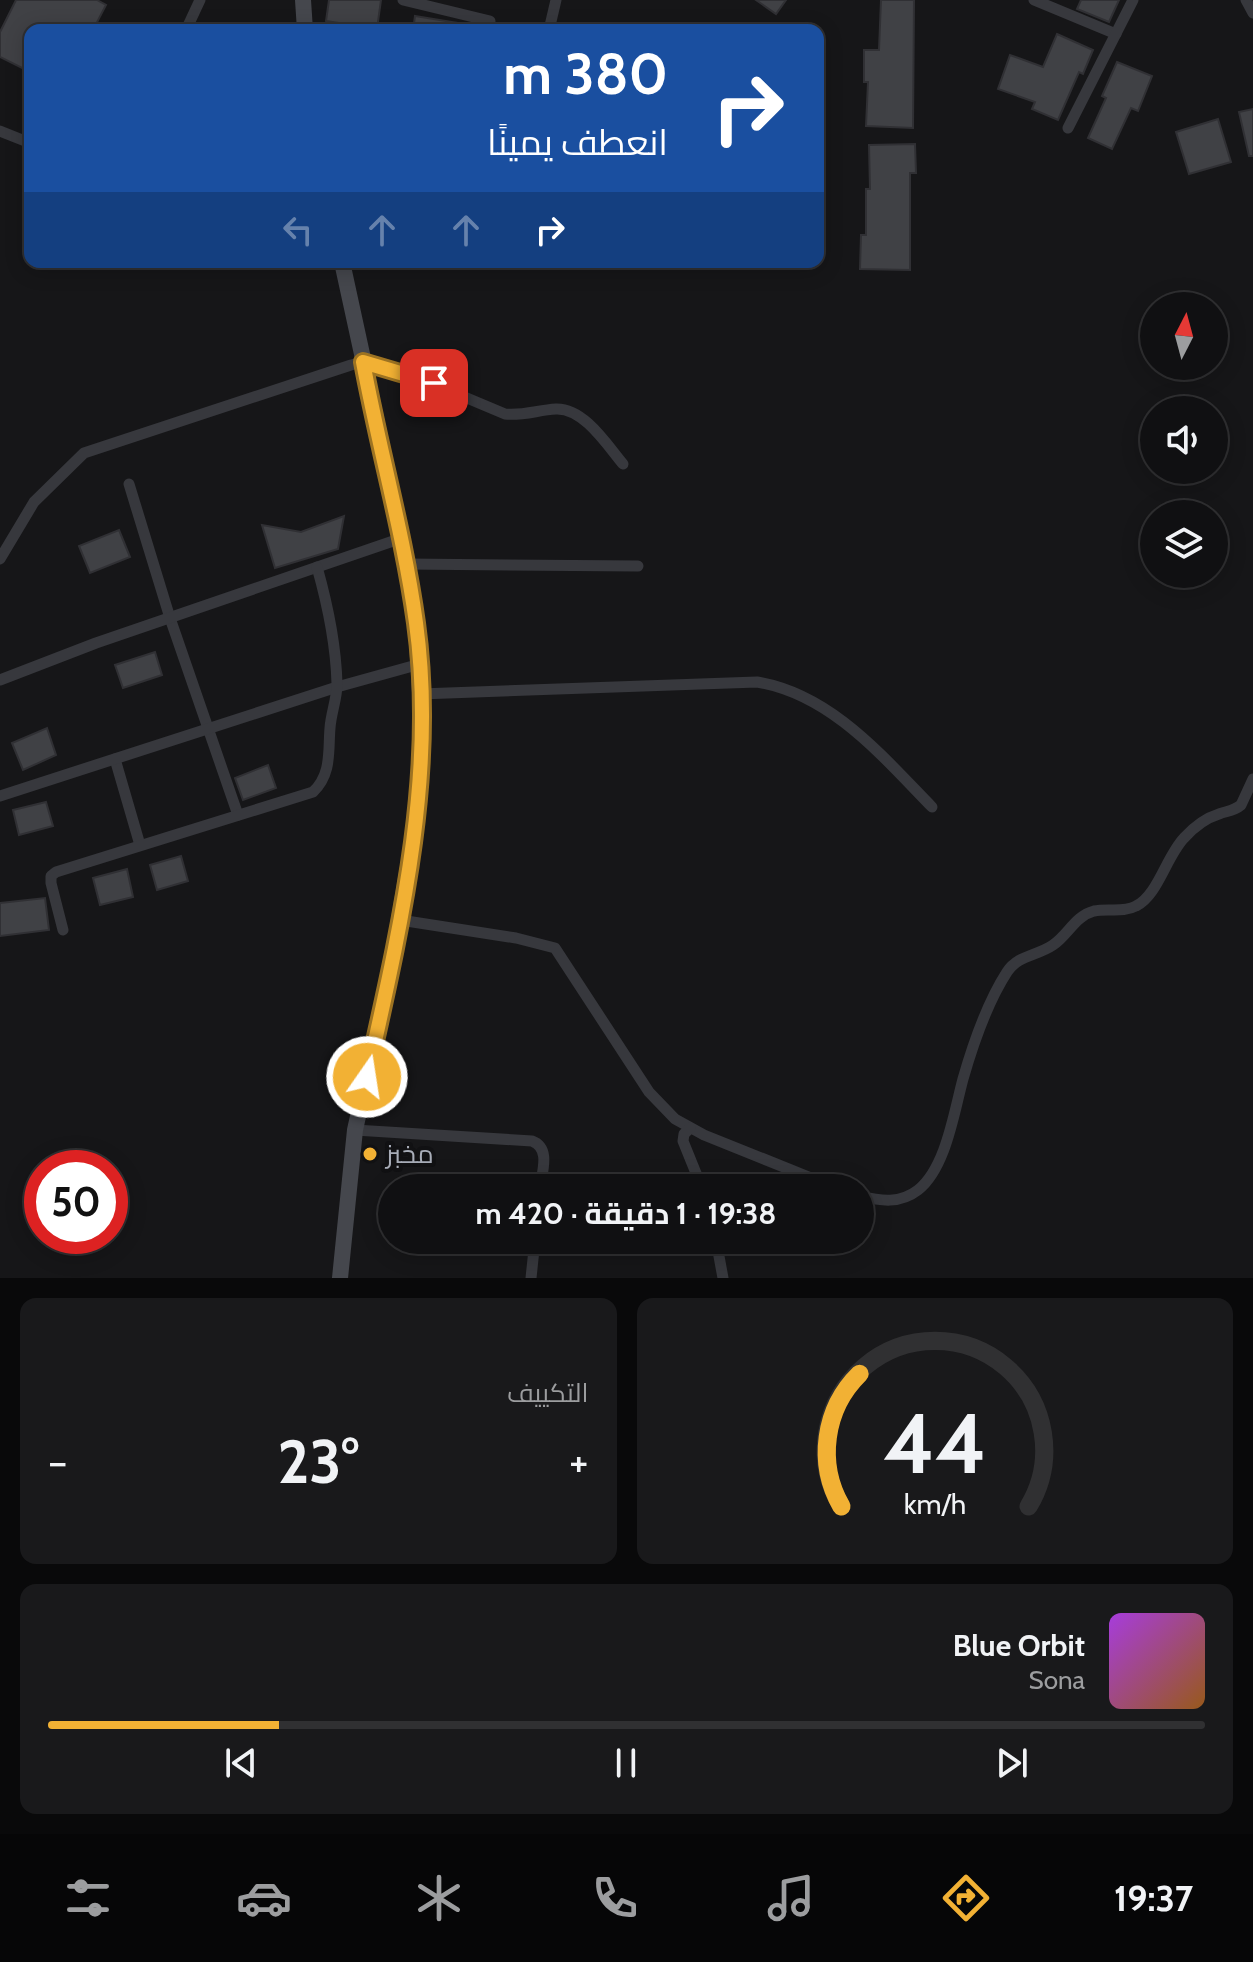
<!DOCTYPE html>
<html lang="ar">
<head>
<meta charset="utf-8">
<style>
  :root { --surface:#101012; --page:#19191b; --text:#f1f3f6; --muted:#9c9d9f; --line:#303032; --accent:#f2b134 }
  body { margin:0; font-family:Cabin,Cairo,sans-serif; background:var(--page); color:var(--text); direction:rtl; height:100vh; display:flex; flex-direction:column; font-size:30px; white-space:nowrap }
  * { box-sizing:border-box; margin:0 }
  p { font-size:26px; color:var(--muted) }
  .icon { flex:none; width:44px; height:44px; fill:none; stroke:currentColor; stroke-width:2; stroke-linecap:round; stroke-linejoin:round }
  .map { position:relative; height:1278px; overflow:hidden; direction:ltr }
  .drawer { display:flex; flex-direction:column; gap:20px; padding:20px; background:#09090a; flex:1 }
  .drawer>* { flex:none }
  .banner { position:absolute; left:24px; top:24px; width:800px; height:244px; border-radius:16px; box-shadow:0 4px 20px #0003,0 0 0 2px var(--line); direction:rtl; background:#1a4fa0; color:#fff; overflow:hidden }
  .needle { width:52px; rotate:6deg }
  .controls { position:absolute; left:1140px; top:292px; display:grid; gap:16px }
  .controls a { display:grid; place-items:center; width:88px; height:88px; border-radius:50%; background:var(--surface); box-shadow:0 4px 20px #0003,0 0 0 2px var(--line); font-size:40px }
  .speed { position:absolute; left:24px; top:1150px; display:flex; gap:16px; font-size:40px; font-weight:700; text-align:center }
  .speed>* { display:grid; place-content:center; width:104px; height:104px; border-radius:50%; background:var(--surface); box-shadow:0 4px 20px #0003,0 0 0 2px var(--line); line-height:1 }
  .speed .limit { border:12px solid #d22; background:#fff; color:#111 }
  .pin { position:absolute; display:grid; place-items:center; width:68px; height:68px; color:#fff; margin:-34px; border-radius:16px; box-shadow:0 4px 12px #0006 }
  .me { position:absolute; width:88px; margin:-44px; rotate:13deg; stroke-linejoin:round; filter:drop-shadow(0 0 6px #0008) }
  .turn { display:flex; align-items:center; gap:28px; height:168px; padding:0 24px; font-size:36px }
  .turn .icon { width:104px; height:104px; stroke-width:2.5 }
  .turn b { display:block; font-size:56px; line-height:68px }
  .lanes { display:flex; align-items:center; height:76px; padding:0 24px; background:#0003; justify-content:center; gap:40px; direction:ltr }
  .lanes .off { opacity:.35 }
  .big { font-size:60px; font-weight:700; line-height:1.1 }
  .drawer .card { flex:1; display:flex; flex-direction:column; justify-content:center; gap:12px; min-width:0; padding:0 28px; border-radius:16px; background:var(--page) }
  .drawer .dial { align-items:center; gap:0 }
  .dial svg { height:208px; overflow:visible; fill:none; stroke:var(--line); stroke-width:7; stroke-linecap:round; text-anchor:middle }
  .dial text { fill:var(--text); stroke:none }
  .song { display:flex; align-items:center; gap:24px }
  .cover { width:96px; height:96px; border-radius:12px; background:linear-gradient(135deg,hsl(280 70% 55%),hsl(30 70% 35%)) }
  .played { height:8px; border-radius:4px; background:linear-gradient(90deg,var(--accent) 20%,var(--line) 20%) }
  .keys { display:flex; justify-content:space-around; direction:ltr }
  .heat { display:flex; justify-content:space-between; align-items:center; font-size:44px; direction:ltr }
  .drawer .tiles { flex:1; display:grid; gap:20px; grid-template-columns:1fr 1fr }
  .card:last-child { grid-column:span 2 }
  .trip { position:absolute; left:378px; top:1174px; width:496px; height:80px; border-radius:40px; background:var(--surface); box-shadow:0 4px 20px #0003,0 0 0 2px var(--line); font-weight:700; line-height:80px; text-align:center; direction:rtl }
  .tab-bar { display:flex; height:128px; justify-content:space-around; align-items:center; background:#060607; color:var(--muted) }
  .tab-bar .icon { width:56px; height:56px }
  .tab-bar .current { color:var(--accent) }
  .tab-bar b { font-size:36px; color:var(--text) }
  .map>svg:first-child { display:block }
  .building { fill:#404145; stroke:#303034; stroke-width:2 }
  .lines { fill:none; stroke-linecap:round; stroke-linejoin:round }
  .minor { stroke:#37383d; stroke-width:11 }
  .secondary { stroke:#45474d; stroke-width:16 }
  .route-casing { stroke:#9d7322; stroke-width:20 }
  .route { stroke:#f2b134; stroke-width:14 }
  .poi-dot { fill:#f2b134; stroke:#111113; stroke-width:3 }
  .labels { text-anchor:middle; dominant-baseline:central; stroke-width:8; stroke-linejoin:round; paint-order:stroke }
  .poi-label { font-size:26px; fill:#a8adb8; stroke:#111113; text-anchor:start }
</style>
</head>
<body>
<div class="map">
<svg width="1253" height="1278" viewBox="0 0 1253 1278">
  <rect width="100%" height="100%" fill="#161618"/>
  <g class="building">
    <path d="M16,0H97L106,5L93,30H30V72L0,57V32Z"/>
    <path d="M329,0H381L377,29L326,21Z"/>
    <path d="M756,0H786L776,14Z"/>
    <path d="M881,0H914L913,128L866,126L868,82H864V50H879Z"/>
    <path d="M1081,0H1119L1109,22L1077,9Z"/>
    <path d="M415,16L471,25V30H413Z"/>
    <path d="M1057,34L1093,50L1083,74L1079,72L1058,120L1032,109L1035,102L998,89L1010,55L1043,67Z"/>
    <path d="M1117,62L1152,76L1138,111L1131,108L1112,149L1088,138L1106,98L1102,96Z"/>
    <path d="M1253,109V156H1249L1239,112Z"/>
    <path d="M1218,119L1231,162L1189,174L1176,132Z"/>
    <path d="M915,144L916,173H910V270L860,269L861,235H866V189H870L869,145Z"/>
    <path d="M344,516L338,549L275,568L262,525L301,532Z"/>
    <path d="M119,530L130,557L90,573L79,546Z"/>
    <path d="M155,652L162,675L123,688L115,665Z"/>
    <path d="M47,728L56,755L23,770L12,743Z"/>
    <path d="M268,765L276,788L243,800L235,778Z"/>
    <path d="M46,802L53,826L19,835L13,810Z"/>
    <path d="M181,856L188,881L157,890L150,865Z"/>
    <path d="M127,869L133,897L100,905L93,878Z"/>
    <path d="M45,898L49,930L0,936V903Z"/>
  </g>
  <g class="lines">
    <g class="minor">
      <path d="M403,0L490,21"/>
      <path d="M1034,0L1116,34"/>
      <path d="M1246,0L1253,13"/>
      <path d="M186,30L200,0"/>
      <path d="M549,30L556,0"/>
      <path d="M1068,128L1133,0"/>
      <path d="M0,131L30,143"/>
      <path d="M129,484L170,618L238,815"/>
      <path d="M0,559L34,502L84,453L351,365L363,362L417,377L505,414C523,416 538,410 556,409C584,408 607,445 623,464"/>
      <path d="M406,564L638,566"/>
      <path d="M0,680L96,643L402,538"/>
      <path d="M420,694L757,682C831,694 883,757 932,807"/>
      <path d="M115,759L140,845"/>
      <path d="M0,796L337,687L420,664"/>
      <path d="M400,920L516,938L555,948L649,1092L675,1119L704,1135L836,1188"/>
      <path d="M63,930L51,883V876L56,872L313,792C332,774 328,751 330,728C331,713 337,699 337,684C336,644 328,606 317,567"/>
      <path d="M690,1128L684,1134L683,1141L702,1188"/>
      <path d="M355,1130L532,1141C551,1148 542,1172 540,1188"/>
      <path d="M860,1196C881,1201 900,1204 918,1190C946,1168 954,1112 963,1079C973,1044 987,1003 1007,972C1018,955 1037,956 1053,945C1068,935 1075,916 1094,911C1108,908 1123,913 1136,906C1158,895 1166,857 1184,838C1193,828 1206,818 1219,814C1227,811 1234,811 1241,805L1253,779"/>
      <path d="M716,1240L723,1278"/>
      <path d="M531,1278L535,1240"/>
    </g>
    <g class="secondary">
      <path d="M303,0L305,30"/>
      <path d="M340,1278L355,1130L390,971L415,826L420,763V694L416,623L402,538L342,262"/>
    </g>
  </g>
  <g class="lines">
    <defs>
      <path id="route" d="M367,1077C400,929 437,775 416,623C404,535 379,449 363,362L434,383"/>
    </defs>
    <use href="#route" class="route-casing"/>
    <use href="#route" class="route"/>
  </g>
  <circle class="poi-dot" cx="370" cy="1154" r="8"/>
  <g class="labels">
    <g class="poi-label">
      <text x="386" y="1154">مخبز</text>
    </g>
  </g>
</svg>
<div class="controls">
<a><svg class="needle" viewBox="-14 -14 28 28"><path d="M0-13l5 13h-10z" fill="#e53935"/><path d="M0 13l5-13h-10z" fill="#9c9d9f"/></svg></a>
<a><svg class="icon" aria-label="sound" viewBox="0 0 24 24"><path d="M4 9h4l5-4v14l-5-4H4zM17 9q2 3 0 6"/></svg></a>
<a><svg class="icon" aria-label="layers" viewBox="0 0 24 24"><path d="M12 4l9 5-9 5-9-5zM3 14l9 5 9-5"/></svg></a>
</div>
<div class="speed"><div class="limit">50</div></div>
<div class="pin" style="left:434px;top:383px;background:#d93025"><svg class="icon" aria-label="arrive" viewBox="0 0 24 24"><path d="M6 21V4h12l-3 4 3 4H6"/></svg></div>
<svg class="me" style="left:367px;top:1077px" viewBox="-20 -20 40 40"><circle r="17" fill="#f2b134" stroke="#fff" stroke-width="3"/><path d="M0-11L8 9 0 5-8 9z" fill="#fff"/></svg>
<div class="trip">19:38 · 1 دقيقة · 420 m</div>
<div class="banner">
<div class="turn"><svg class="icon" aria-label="right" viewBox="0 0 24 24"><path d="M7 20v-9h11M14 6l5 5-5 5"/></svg><div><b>380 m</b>انعطف يمينًا</div></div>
<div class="lanes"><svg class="icon off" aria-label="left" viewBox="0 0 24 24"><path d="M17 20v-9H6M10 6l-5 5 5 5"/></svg><svg class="icon off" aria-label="ahead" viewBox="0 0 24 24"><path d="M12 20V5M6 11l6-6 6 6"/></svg><svg class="icon off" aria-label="ahead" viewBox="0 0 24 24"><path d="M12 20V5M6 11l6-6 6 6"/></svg><svg class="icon" aria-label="right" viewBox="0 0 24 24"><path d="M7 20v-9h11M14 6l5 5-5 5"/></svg></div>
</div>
</div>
<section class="drawer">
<div class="tiles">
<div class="card dial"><svg viewBox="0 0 100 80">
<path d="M14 69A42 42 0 1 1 86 69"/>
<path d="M14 69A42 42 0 0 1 21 18" stroke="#f2b134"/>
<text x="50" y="56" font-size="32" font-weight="700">44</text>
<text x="50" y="72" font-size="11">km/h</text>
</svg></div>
<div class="card"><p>التكييف</p>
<div class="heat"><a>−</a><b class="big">23°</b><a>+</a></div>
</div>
<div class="card">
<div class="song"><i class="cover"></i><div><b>Blue Orbit</b><p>Sona</p></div></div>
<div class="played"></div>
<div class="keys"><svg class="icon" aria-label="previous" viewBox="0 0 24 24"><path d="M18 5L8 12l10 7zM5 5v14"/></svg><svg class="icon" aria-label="pause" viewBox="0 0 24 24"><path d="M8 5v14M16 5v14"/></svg><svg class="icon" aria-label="next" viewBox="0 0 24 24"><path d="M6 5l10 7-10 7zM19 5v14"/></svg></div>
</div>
</div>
</section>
<nav class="tab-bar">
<b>19:37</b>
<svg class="icon current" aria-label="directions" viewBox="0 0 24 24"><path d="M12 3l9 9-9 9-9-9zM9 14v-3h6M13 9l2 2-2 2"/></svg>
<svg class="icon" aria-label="music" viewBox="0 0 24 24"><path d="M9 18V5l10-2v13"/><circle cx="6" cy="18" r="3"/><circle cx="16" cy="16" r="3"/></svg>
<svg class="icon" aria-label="phone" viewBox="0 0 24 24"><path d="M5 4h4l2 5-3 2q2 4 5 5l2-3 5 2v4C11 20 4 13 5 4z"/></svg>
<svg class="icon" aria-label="climate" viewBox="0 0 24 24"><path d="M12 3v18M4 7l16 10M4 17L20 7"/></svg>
<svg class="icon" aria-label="car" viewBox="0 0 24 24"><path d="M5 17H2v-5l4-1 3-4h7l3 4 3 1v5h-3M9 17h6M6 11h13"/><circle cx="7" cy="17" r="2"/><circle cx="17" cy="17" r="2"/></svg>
<svg class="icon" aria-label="filters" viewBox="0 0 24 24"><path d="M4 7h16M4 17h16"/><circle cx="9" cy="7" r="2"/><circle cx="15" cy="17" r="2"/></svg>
</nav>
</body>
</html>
